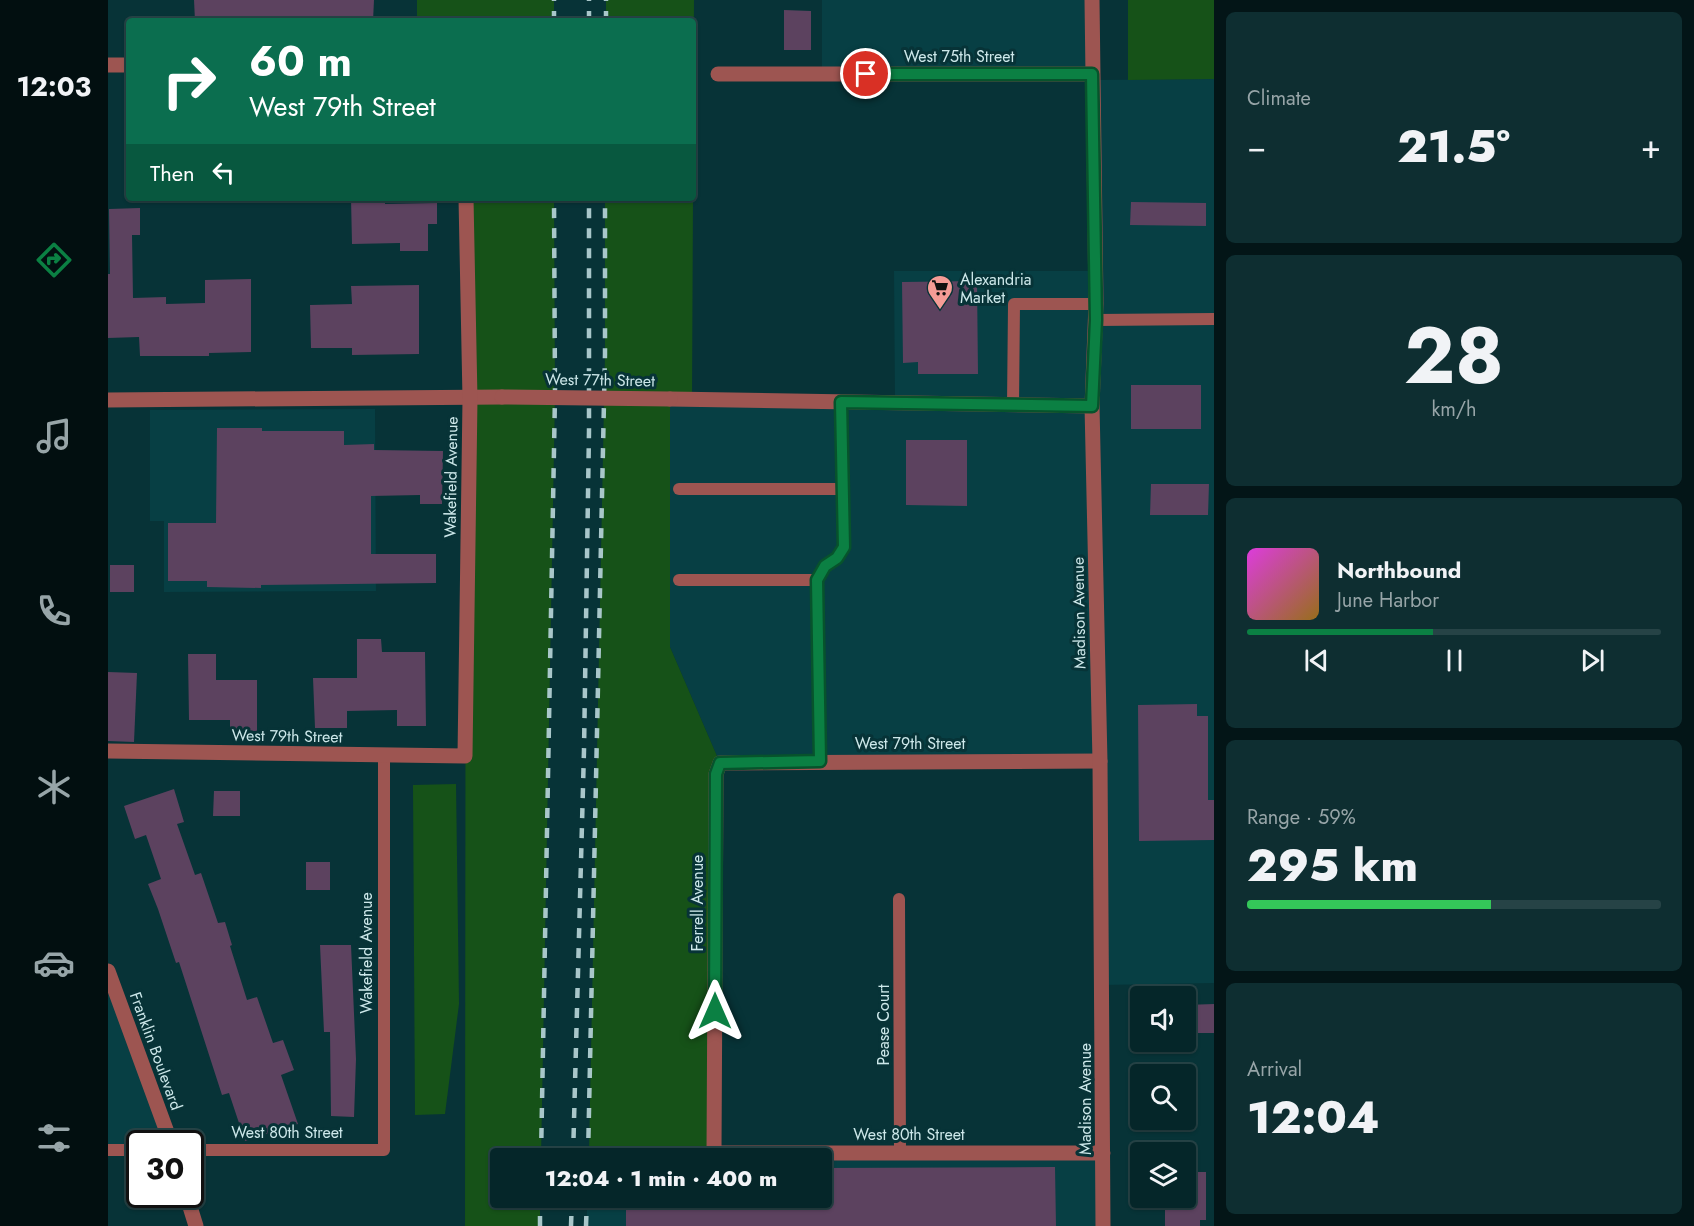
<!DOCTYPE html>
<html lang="en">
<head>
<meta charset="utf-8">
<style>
  :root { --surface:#052629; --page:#0e2e31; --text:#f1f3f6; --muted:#97a5a8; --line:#264346; --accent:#0b8043 }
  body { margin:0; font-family:Jost,sans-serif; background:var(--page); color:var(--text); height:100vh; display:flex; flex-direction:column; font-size:22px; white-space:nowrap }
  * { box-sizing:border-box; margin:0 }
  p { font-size:20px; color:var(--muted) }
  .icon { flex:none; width:33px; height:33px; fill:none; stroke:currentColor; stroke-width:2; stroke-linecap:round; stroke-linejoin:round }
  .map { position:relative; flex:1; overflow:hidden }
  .drawer { display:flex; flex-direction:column; gap:12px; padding:12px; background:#031517; width:480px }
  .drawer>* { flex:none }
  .guide { position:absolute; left:18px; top:18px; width:570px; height:183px; border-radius:6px; box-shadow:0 2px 4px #0004,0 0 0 2px var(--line); background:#0b6e4f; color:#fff; overflow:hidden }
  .tools { position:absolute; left:1022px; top:986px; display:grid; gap:12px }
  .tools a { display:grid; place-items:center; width:66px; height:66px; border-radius:6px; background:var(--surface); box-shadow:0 2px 4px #0004,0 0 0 2px var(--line); font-size:30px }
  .speed { position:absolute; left:18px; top:1130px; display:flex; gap:12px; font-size:30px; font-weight:700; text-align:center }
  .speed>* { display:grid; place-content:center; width:78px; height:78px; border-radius:50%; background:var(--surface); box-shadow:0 2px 4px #0004,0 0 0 2px var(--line); line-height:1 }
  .speed .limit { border:3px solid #111; border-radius:9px; background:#fff; color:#111 }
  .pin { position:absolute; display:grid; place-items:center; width:51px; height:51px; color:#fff; margin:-26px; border:3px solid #fff; border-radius:50%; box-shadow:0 2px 6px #0007 }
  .me { position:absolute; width:66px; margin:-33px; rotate:0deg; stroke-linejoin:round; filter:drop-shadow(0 0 4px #0008) }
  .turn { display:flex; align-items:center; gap:21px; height:126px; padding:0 24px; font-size:27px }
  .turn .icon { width:78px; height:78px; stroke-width:2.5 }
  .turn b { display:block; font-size:42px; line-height:51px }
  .then { display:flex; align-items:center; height:57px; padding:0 24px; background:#0003; gap:12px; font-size:22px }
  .big { font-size:45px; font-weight:800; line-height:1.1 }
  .drawer .tile { flex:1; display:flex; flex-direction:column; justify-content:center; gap:9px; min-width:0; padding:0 21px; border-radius:9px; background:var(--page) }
  .drawer .dial { align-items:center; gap:0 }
  .dial b { font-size:78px; line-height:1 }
  .song { display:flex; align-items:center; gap:18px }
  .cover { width:72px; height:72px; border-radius:9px; background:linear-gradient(135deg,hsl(300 70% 55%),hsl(40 70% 35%)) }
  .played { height:6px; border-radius:3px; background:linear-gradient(90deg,var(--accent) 45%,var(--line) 45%) }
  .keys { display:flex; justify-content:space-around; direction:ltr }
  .heat { display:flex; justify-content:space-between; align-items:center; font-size:33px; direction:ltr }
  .charge { height:9px; border-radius:4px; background:linear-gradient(90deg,#34c759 59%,var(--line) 0) }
  .trip { position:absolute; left:382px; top:1148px; width:342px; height:60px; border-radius:6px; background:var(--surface); box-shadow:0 2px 4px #0004,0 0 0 2px var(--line); font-weight:800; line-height:60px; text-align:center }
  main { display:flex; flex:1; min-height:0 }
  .tabs { display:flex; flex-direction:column; width:108px; justify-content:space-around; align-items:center; background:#020f10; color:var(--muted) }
  .tabs .icon { width:42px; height:42px }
  .tabs .current { color:var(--accent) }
  .tabs b { font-size:27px; color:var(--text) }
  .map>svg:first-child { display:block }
  .built { fill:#073f44 }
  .green { fill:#165218 }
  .building { fill:#5c425f }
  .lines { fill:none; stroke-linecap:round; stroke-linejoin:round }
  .service { stroke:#9d5551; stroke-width:12 }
  .minor { stroke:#9d5551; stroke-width:15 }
  .tertiary { stroke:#9d5551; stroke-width:15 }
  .rail { stroke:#a9c7ca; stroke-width:4.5; stroke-dasharray:10 10; stroke-linecap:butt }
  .minor-bridge { stroke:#9d5551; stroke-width:15 }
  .route-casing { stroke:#07532c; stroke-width:15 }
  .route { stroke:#0b8043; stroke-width:10 }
  .labels { text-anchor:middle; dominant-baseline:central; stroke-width:6; stroke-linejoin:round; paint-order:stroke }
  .street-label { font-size:16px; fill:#cde8ea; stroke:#073337 }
  .poi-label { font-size:16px; fill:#cde8ea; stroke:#073337; text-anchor:start }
</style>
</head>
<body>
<main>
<nav class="tabs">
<b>12:03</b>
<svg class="icon current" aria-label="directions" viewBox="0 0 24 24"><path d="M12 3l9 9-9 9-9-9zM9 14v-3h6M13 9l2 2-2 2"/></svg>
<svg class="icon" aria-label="music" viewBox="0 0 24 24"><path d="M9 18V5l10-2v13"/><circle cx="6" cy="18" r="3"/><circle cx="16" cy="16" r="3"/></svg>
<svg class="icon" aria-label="phone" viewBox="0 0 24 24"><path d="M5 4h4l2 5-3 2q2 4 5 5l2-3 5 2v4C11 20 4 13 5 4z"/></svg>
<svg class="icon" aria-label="climate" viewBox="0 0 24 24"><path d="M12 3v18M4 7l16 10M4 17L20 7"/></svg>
<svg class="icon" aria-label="car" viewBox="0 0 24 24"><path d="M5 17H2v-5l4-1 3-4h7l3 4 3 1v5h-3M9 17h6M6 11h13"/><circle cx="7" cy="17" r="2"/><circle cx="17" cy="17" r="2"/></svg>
<svg class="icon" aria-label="filters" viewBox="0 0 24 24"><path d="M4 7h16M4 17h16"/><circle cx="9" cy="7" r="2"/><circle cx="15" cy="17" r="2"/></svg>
</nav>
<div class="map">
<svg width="1106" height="1226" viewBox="0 0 1106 1226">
  <rect width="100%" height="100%" fill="#073337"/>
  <g class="built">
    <rect x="714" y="0" width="270" height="74"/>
    <path d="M1106,79V983L994,985L992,761L612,763L562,647V399L787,403L786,271H987L984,80Z"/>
    <path d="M267,409L268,591L56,592V521H42V410Z"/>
    <path d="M0,971L63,1143H32L31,1150H0Z"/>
    <path d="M481,1153H995V1226H479V1197H714V1158H480Z"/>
  </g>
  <g class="green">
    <rect x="309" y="0" width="137" height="21"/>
    <path d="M498,0H586L585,187V21H498Z"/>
    <path d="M1020,0H1106V79L1020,80Z"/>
    <path d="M358,198H446L447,395L433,1158H393V1197H432V1226H357Z"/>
    <path d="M497,198H585L584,399H562V647L612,763L606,1153H481L497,354Z"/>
    <path d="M348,784L351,1004L337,1114L307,1115L305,785Z"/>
  </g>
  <g class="building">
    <path d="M86,0H266L265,21H87Z"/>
    <path d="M676,10L703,11V50H676Z"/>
    <path d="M243,198H277V204L329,203V224H320V251H292V243L244,244Z"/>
    <path d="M1023,202L1098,203V226L1022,225Z"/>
    <path d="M32,208V235H24L25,298L58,297V304L97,303V280L143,279V352L101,353V356H32L31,337L0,338V274H2L1,209Z"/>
    <path d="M869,281L870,374H810V362L795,363L794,282Z"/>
    <path d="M311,285V354L244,355V348H203L202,305L244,304L243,286Z"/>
    <rect x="1023" y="385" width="70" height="44"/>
    <path d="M109,428H154V431H236V445L266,444V450L335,451L334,504H312V495L263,496V554H328V583L153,585V588L99,587V581H60V523H108Z"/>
    <path d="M798,440H859V506L798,505Z"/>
    <path d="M1043,484H1101L1100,515H1042Z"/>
    <rect x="2" y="565" width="24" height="27"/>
    <path d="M249,639H273L274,652H317L318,726H289V710L239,711V728H207L205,678H249Z"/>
    <path d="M80,654H108V680H149V731H122V720H81Z"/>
    <path d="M0,672L29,673L26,742L0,741Z"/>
    <path d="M1089,704V716H1100V800H1106V840L1031,841L1030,705Z"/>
    <path d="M66,789L76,822L69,824L87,875L93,873L110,923L117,922L124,945L122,946L139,1000L149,997L165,1043L175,1040L186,1070L173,1075L190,1124L137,1141L121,1093L114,1095L71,962L68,963L50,909L40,884L53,879L38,835L27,839L16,806Z"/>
    <path d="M106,791H132V816H105Z"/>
    <rect x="198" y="862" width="24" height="28"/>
    <path d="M212,945H243L248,1059L246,1117L223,1116L222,1032H216Z"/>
    <path d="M1106,1004V1033H1077V1005Z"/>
    <path d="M947,1167L948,1226H518V1197H714V1168Z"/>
    <path d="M1077,1172H1098V1220H1092V1226H1057V1197H1077Z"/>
  </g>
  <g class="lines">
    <g class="service">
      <path d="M988,320L1106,319"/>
      <path d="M905,405L906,304H988"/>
      <path d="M571,489H735"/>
      <path d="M571,580H709"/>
      <path d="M712,761L709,580L717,566L729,558L736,547L733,402"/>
      <path d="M791,899L792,1152"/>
      <path d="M0,1150H32"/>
      <path d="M82,1150H276V756"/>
    </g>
    <g class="minor">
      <path d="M0,65H21"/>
      <path d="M610,74H984"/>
      <path d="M562,399L984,406"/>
      <path d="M0,400L394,397"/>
      <path d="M0,751L357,756L362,399L358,198"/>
      <path d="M992,761L612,763L608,774L606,1153H995"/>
    </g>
    <g class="tertiary">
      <path d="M984,0L988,304L984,406L992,761L995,1226"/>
      <path d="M0,971L63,1143"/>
      <path d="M78,1194L88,1226"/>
    </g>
    <g class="rail">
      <path d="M446,21V0"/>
      <path d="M481,21V0"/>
      <path d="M498,21V0"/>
      <path d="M433,1158L447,395L446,198"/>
      <path d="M465,1158L476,750L481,431V198"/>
      <path d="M480,1158L497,354V198"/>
      <path d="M432,1226V1197"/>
      <path d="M463,1226L464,1197"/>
      <path d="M478,1226L479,1197"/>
    </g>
    <path class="minor-bridge" d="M394,397L562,399"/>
  </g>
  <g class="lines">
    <defs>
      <path id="route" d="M607,1011L608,774L612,763L712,761L709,580L717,566L729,558L736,547L733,402L984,406L988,320L984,74H758"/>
    </defs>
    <use href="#route" class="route-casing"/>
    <use href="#route" class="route"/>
  </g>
  <defs>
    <symbol id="supermarket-pin" viewBox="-11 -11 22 30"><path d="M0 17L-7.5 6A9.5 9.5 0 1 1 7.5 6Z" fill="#f59c96" stroke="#073337"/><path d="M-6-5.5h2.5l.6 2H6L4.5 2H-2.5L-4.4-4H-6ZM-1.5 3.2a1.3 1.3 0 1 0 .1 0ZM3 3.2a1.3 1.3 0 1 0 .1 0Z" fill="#111"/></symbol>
  </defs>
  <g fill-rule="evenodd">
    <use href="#supermarket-pin" x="817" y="273" width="30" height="40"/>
  </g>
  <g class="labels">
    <g class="street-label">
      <text x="851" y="56">West 75th Street</text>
      <text transform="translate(492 380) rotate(1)">West 77th Street</text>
      <text transform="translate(343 477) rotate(-89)">Wakefield Avenue</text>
      <text transform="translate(971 613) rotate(-91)">Madison Avenue</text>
      <text transform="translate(179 736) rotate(1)">West 79th Street</text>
      <text x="802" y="743">West 79th Street</text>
      <text transform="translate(589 903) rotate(-90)">Ferrell Avenue</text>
      <text transform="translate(258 953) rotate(-90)">Wakefield Avenue</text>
      <text transform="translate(775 1025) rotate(-90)">Pease Court</text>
      <text transform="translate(48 1051) rotate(70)">Franklin Boulevard</text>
      <text transform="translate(977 1099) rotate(-90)">Madison Avenue</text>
      <text x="179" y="1132">West 80th Street</text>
      <text x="801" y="1134">West 80th Street</text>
    </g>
    <g class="poi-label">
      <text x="852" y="279">Alexandria<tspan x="852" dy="18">Market</tspan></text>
    </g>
  </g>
</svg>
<div class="tools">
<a><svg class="icon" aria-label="sound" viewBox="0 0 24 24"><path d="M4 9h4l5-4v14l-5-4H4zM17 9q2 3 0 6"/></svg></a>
<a><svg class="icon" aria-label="search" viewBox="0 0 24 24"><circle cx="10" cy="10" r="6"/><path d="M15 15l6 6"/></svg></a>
<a><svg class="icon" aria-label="layers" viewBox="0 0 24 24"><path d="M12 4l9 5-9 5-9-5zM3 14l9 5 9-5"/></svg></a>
</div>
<div class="speed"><div class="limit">30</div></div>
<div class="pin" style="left:758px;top:74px;background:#d93025"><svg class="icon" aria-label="arrive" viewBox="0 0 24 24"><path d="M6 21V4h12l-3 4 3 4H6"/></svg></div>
<svg class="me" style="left:607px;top:1011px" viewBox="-20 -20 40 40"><path d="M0-17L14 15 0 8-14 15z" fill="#0b8043" stroke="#fff" stroke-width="4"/></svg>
<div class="trip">12:04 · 1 min · 400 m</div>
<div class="guide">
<div class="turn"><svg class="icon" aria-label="right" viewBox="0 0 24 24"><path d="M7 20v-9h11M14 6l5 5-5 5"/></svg><div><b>60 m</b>West 79th Street</div></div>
<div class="then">Then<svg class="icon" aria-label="left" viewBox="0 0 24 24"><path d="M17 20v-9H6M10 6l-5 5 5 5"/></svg></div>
</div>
</div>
<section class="drawer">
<div class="tile"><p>Climate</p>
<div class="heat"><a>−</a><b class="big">21.5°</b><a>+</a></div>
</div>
<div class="tile dial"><b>28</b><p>km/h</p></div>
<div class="tile">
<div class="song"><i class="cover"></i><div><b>Northbound</b><p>June Harbor</p></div></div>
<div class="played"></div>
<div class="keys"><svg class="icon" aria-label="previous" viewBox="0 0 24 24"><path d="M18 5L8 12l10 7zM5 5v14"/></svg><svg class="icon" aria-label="pause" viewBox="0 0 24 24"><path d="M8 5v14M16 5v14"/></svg><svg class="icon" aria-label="next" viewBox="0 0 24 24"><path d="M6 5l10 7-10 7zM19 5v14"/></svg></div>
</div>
<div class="tile"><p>Range · 59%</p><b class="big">295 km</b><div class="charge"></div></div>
<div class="tile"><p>Arrival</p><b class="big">12:04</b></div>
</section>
</main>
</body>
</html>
